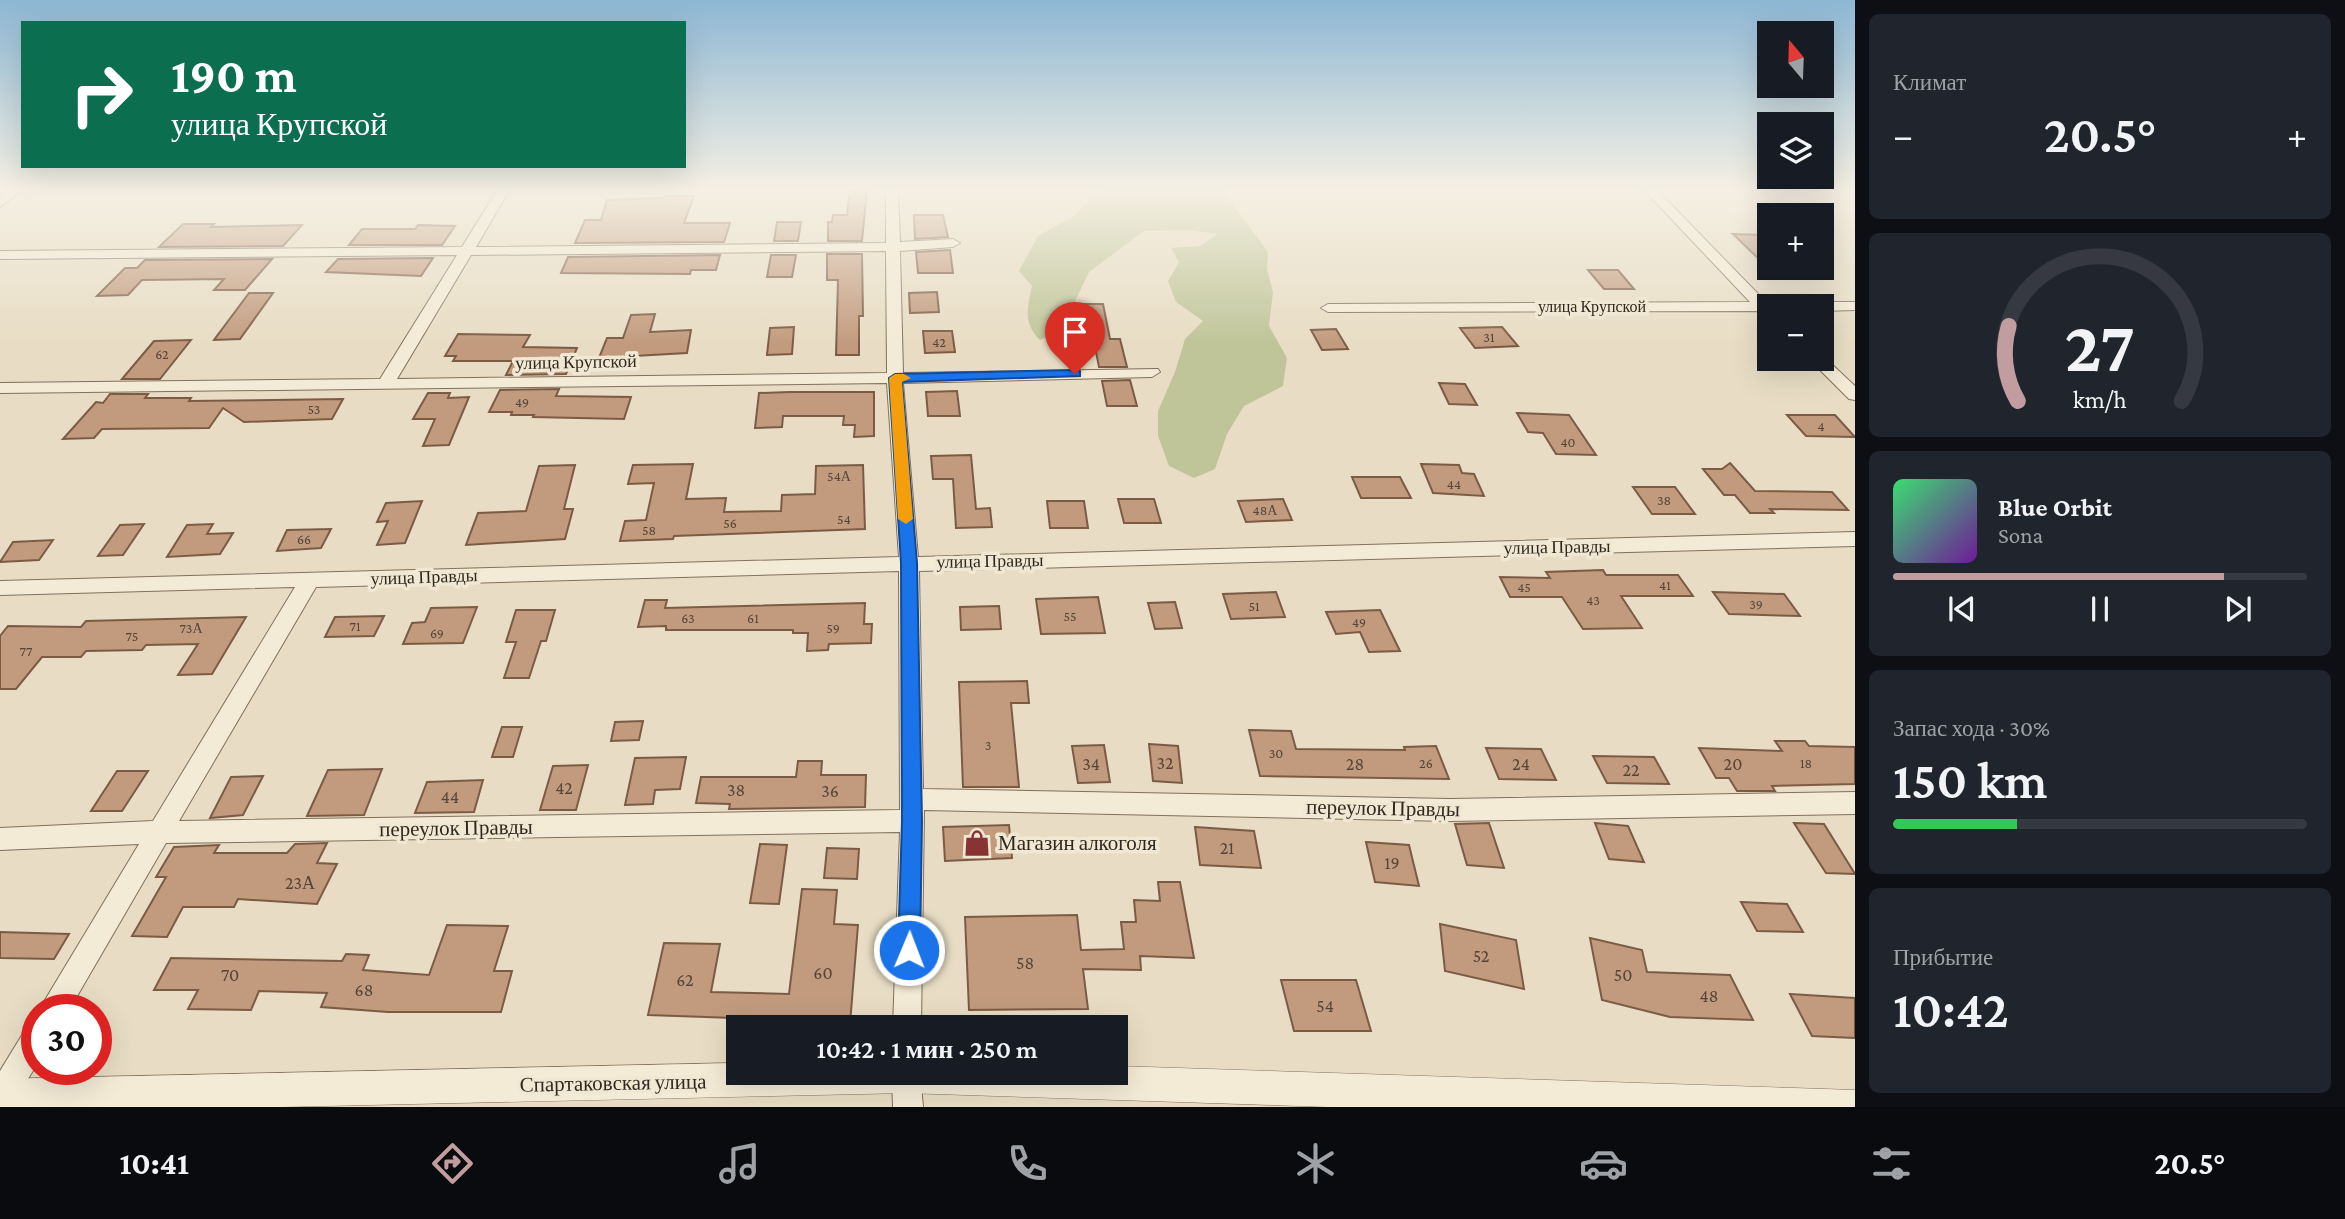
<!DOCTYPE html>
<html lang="ru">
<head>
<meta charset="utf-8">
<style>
  :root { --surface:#171b24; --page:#20242c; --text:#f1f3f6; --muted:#9ea1a6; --line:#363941; --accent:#c29d9f }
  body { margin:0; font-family:"Crimson Pro",serif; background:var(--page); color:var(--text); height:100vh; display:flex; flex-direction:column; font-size:26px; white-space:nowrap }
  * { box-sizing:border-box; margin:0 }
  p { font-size:23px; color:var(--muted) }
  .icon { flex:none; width:38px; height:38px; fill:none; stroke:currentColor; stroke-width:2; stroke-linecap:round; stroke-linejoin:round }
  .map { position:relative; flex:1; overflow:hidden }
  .sheet { display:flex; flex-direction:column; gap:14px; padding:14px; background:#0d0f14; width:490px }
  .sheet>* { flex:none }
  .top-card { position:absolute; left:21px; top:21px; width:665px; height:147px; border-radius:0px; box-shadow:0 7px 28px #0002; background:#0b6e4f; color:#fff; overflow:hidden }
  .needle { width:46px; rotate:341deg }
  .controls { position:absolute; left:1757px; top:21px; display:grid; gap:14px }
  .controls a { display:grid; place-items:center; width:77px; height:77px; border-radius:0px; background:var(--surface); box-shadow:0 7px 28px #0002; font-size:35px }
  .speed { position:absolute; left:21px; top:994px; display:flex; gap:14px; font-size:35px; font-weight:700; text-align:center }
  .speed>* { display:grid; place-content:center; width:91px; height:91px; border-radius:50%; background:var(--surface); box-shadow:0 7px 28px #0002; line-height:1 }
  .speed .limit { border:10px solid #d22; background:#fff; color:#111 }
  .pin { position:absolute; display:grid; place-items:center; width:60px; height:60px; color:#fff; margin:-72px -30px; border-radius:50% 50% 50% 0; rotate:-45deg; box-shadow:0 0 7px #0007 }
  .pin .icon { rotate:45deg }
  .me { position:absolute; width:77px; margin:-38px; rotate:1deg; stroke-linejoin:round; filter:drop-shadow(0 0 5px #0008) }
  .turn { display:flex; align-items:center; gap:24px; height:147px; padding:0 35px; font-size:32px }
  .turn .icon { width:91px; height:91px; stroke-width:2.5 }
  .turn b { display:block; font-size:49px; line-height:60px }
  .big { font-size:52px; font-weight:600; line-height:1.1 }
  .sheet .tile { flex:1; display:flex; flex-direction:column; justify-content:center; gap:10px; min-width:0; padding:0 24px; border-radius:10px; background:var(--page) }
  .sheet .dial { align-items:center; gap:0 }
  .dial svg { height:182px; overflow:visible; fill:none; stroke:var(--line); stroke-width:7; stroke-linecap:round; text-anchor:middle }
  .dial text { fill:var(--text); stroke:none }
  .song { display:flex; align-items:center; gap:21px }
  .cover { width:84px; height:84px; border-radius:10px; background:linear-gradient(135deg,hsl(140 70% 55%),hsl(280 70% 35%)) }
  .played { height:7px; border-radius:4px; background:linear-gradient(90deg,var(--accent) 80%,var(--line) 80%) }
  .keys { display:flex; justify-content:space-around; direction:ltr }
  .heat { display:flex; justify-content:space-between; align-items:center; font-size:38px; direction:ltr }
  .charge { height:10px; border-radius:5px; background:linear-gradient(90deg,#34c759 30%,var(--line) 0) }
  .trip { position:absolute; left:726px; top:1015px; width:402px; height:70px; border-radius:0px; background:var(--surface); box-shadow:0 7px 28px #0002; font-weight:600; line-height:70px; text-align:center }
  .dock { display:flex; height:112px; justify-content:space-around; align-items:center; background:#090b0e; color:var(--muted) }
  .dock .icon { width:49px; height:49px }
  .dock .on { color:var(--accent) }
  .dock b { font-size:32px; color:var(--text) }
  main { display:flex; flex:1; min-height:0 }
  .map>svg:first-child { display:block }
  .green { fill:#bfc599 }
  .building { fill:#c29b7e; stroke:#7c5b45; stroke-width:2 }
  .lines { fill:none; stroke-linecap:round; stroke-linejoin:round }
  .minor-casing { stroke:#80705c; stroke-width:2 }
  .tertiary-casing { stroke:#80705c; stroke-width:1 }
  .minor { fill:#f4ebd6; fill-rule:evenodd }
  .tertiary { fill:#f4ebd6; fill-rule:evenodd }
  .route { fill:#1a73e8; stroke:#114b97; stroke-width:2 }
  .slow { fill:#f59e0b }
  .labels { text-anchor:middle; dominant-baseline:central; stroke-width:7; stroke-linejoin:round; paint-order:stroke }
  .number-label { font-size:14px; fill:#564537 }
  .far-street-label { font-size:16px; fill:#32281f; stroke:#f0e8d2 }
  .street-label { font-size:18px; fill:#32281f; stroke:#f0e8d2 }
  .near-number-label { font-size:18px; fill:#564537 }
  .near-street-label { font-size:21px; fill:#32281f; stroke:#f0e8d2 }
  .near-poi-label { font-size:21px; fill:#32281f; stroke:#f0e8d2; text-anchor:start }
</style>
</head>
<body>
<main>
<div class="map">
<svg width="1855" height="1107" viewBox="0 0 1855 1107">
  <rect width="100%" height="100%" fill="#e8ddc4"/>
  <path class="green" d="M1103,189H1228L1224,193L1268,252L1267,269L1273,292L1269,326L1287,358L1283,386L1244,406L1227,434L1215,469L1194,478L1169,466L1158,436V411L1175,372L1185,339L1203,321L1176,302L1168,281L1179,262L1171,248L1200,246L1218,234L1186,230L1144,231L1089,272L1063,327L1040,340C1023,323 1027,308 1032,286L1019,271L1038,236L1074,216L1093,195Z"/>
  <g class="building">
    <path d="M850,189H867L862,241H828V222H832L833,215H847Z"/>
    <path d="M665,196H694L684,223H730L724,242L575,243L585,220H601L607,200L664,198Z"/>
    <path d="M914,215H943L948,237L915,239Z"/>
    <path d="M777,222H801L798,241H774Z"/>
    <path d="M183,224H214L211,227L302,225L283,246L159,247Z"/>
    <path d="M418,225L455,226L442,245H349L362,229H415Z"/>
    <path d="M1733,234L1762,235L1769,241V269Z"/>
    <path d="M950,250L953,273H918L916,252Z"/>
    <path d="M827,254H862L863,316H859V355H836L838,280H827Z"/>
    <path d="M720,255L716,270H691L690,274L561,273L568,257Z"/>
    <path d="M771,255H796L792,277H767Z"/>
    <path d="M433,258L421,276L326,272L338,259Z"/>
    <path d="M272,259L245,290H214L224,279L142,280L128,295L97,296L125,268H137L145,260Z"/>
    <path d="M1588,270H1618L1634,289H1604Z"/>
    <path d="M937,292L939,312L910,313L909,293Z"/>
    <path d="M249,293H273L240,339L214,340Z"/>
    <path d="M1077,304H1103L1110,339H1120L1127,367H1099L1096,352H1085Z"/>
    <path d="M655,314L650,332L691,330L687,353L599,358L607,338H623L631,315Z"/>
    <path d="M794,327L792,354L767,355L770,328Z"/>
    <path d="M1502,327L1518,346L1475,348L1460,328Z"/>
    <path d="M1336,329L1348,349L1322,350L1311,330Z"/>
    <path d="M923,331H952L955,352L925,353Z"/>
    <path d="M458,334L530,335L523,347L577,348L566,374L506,375L513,361H453L456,356H445Z"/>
    <path d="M191,340L160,379H122L154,341Z"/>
    <path d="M1130,380L1137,406H1107L1102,381Z"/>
    <path d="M1439,383L1465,384L1477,405L1449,404Z"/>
    <path d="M559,389L556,396L631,397L624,419L533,417L534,415H511L512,412H489L500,390Z"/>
    <path d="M957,391L960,416H928L926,392Z"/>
    <path d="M790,392H874V436L854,437L855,425H843L844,416H783L782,427L755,428L759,393Z"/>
    <path d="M428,393H450L448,398L469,397L449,445L423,446L435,419H413Z"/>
    <path d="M110,394H148L145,398H191L189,401L343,399L332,419L244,422L223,408L209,428L102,429L94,438L63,439L96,402L103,403Z"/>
    <path d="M1517,413L1569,415L1596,455L1556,454L1543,433L1528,432Z"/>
    <path d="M1787,415H1835L1855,437L1806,436Z"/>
    <path d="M971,455L976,509L990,508L992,527L956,528L953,479H933L931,456Z"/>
    <path d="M1730,463L1755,491L1832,492L1848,510L1770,509L1774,513H1750L1735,495H1724L1703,469H1722Z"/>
    <path d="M693,464L686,499L726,498L724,512L781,511L782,495L815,494L816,466L863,465L865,529L674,536L673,539L620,541L625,521L646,520L654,483L628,484L633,465Z"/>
    <path d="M1421,464L1459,465L1462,473L1474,474L1484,496L1433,493Z"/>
    <path d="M575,465L564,509H573L565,539L466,545L478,513L526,511L539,466Z"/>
    <path d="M1352,477H1400L1411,498H1361Z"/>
    <path d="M1633,487H1675L1695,514H1652Z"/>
    <path d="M1118,499H1154L1161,523H1124Z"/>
    <path d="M1283,499L1292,520L1246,522L1238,501Z"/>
    <path d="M422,501L405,543L377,545L388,521L377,522L386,503Z"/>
    <path d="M1047,501H1084L1088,528H1050Z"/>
    <path d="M144,524L123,555L98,556L120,525Z"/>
    <path d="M213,524L207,534L233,533L220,554L167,557L187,525Z"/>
    <path d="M331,529L321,548L277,551L287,530Z"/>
    <path d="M53,540L39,560L0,562L13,542Z"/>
    <path d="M1603,570L1606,575H1678L1693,596H1621L1642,628L1583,629L1562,597H1510L1500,577L1550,578L1546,572Z"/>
    <path d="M1276,592L1285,617L1231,619L1223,594Z"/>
    <path d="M1713,592L1784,594L1800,616L1729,614Z"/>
    <path d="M1098,597L1105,633L1041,634L1036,599Z"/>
    <path d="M645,600H667L665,608L865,603L864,624H872L871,643L829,644L828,650L807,651L808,633H793V630H666V626L638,627Z"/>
    <path d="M1175,602L1182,628L1155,629L1148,603Z"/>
    <path d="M999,606L1001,629L961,630L960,607Z"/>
    <path d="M477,607L463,643L403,644L412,623L425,622L431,608Z"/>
    <path d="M516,610H555L546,641H541L529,678H504L516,642H506Z"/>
    <path d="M1380,610L1400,651L1369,652L1360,632L1336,634L1326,612Z"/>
    <path d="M384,616L374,636L325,637L335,617Z"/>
    <path d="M246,617L212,674L178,675L198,644L146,645L142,650L86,651L81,657H42L16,689H0V636L8,626L81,627L86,621Z"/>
    <path d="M1027,681L1029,703H1011L1019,787H963L959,682Z"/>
    <path d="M643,721L639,740L611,741L615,722Z"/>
    <path d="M502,727H522L513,757H492Z"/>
    <path d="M1249,730L1291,731L1296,749L1405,750L1404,747L1436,746L1449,779L1260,776Z"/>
    <path d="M1775,741H1805L1809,746L1855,747V784L1772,786L1775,791H1737L1729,778H1716L1699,748L1782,751Z"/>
    <path d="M1149,744L1178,746L1182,783L1153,781Z"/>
    <path d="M1104,745L1110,782L1078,783L1072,746Z"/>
    <path d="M1486,748L1541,749L1556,780L1499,779Z"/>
    <path d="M1593,756L1654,757L1669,784L1607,783Z"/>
    <path d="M686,757L680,789L655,790L653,804L625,805L635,758Z"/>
    <path d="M798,761H822L821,775H866L865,807L729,809L730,804L696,803L701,777H796Z"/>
    <path d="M588,765L576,810H540L553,766Z"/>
    <path d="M382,769L364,815L307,816L328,770Z"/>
    <path d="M117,771H148L122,811H91Z"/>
    <path d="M263,776L243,815L210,818L231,777Z"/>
    <path d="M483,780L474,812L415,813L427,782Z"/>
    <path d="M1489,823L1504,868L1467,865L1455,824Z"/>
    <path d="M1595,823L1628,826L1644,862L1609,859Z"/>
    <path d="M1794,823L1824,824L1855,874L1826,873Z"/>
    <path d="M1009,825L1012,858L945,861L943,827Z"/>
    <path d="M1195,827L1254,831L1261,868L1200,865Z"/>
    <path d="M1366,842L1409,845L1419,886L1375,882Z"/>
    <path d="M327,843L317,863L337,864L317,904L238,899L234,907H183L167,937L132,936L166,877H156L174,847L219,845L214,853H287L295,844Z"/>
    <path d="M760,844L787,845L779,904L750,903Z"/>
    <path d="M827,848L859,849L857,879L824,878Z"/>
    <path d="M1158,882H1180L1194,958L1140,956L1141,970L1083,969L1088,1009L969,1010L965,917L1077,915L1081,950L1124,949L1121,922H1136L1134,900L1160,901Z"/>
    <path d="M802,889L837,890L834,924L858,925L850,1024L762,1022V1027H732L733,1018L648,1015L664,943L720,944L711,992L789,994Z"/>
    <path d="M1741,902L1787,904L1803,932L1757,931Z"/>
    <path d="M1440,924L1516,940L1524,989L1445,971Z"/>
    <path d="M447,925L508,926L494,971H512L501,1012H388L321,1007L327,993L259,991L251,1010L188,1009L198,990H154L171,958L342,961L346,954L369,955L363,970L429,975Z"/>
    <path d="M0,932L69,934L54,959L0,958Z"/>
    <path d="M1590,938L1642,950L1647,972L1730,975L1753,1020L1670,1017L1602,1000Z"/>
    <path d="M1281,980H1356L1371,1031H1294Z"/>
    <path d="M1790,994L1855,998V1038L1812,1036Z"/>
  </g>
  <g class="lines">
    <defs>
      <g id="minor">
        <path d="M9,189H23L0,207V197Z"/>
        <path d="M498,189H510L476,247L886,243V189H898L900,242L953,239L960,243L953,247L900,251L903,373L1158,369L1160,372L1152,377L903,383L918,557L1855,532V546L919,571L923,789L1450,799L1855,792V814L1450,821L924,810L921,1027H893L900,832L166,843L69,1010H39L139,844L0,850V828L153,821L295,587L0,595V581L899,557L887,383L0,393V383L380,379L457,255L0,259V251L462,247ZM886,251L887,373L397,379L471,255ZM899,571L900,810L179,821L316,587Z"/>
        <path d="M1643,189H1656L1766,302H1855V310L1822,311V306H1769V312L1758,311L1328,312L1321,308L1328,304L1750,302Z"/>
        <path d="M1823,356L1855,386V400L1849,399L1809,359H1822Z"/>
        <path d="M37,1023V1064L11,1107H0V1071L27,1027Z"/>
        <path d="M892,1073H920L923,1107H893Z"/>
      </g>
      <path id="tertiary" d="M738,1063V1073H1116V1066L1855,1090V1107H1329L906,1093L281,1107H0V1079Z"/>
    </defs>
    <use href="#minor" class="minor-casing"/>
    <use href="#tertiary" class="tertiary-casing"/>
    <use href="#minor" class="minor"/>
    <use href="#tertiary" class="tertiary"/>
  </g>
  <linearGradient id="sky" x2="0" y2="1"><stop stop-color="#8db7d4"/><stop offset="0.55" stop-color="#f5f0e4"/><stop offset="1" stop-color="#f5f0e4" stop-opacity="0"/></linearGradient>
  <rect width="1855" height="344" fill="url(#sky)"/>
  <path class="route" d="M1075,370L1080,371V376L902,382L917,563L922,821L920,950L917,957L909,961L901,957L898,950L902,821L901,563L889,378L895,374Z"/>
  <path class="slow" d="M895,374H904L911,378L902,382L913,519L906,524L898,519L889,378Z"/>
  <defs>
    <symbol id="shop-bare" viewBox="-9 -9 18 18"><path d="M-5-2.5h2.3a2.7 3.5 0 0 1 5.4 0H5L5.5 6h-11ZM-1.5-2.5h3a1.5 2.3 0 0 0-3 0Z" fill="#883434" stroke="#f0e8d2" stroke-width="2.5" paint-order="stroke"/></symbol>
  </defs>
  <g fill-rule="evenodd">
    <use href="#shop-bare" x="958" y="824" width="38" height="38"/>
  </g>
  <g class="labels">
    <g class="number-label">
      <text x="1489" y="337">31</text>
      <text x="939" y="342">42</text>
      <text x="162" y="354">62</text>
      <text x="522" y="402">49</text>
      <text x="314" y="409">53</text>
      <text x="1821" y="426">4</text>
      <text x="1568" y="442">40</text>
      <text x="839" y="476">54А</text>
      <text x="1454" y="484">44</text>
      <text x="1664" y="500">38</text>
      <text x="1265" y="510">48А</text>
      <text x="844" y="519">54</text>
      <text x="730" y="523">56</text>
      <text x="649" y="530">58</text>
      <text x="304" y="539">66</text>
      <text x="1665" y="585">41</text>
      <text x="1524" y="587">45</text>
      <text x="1593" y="600">43</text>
      <text x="1756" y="604">39</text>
      <text x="1254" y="606">51</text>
      <text x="1070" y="616">55</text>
      <text x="688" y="618">63</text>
      <text x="753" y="618">61</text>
      <text x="1359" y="622">49</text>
      <text x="355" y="626">71</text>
      <text x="191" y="628">73А</text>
      <text x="833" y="628">59</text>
      <text x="437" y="633">69</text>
      <text x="132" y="636">75</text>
      <text x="26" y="651">77</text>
      <text x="988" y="745">3</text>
      <text x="1276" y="753">30</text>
      <text x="1426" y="763">26</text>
      <text x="1806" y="763">18</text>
    </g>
    <g class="far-street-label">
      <text x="1592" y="306">улица Крупской</text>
    </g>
    <g class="street-label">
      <text transform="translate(576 362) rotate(-1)">улица Крупской</text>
      <text transform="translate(1557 547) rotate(-1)">улица Правды</text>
      <text transform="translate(990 561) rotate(-1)">улица Правды</text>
      <text transform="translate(424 577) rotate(-2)">улица Правды</text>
    </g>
    <g class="near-number-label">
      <text x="1165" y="763">32</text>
      <text x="1091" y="764">34</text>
      <text x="1355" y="764">28</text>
      <text x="1521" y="764">24</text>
      <text x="1733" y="764">20</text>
      <text x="1631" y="770">22</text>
      <text x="564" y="788">42</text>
      <text x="736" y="790">38</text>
      <text x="830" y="791">36</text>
      <text x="450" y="797">44</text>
      <text x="1227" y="848">21</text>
      <text x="1392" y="863">19</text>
      <text x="300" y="883">23А</text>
      <text x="1481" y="956">52</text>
      <text x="1025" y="963">58</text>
      <text x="823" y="973">60</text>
      <text x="230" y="975">70</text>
      <text x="1623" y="975">50</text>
      <text x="685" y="980">62</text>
      <text x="364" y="990">68</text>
      <text x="1709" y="996">48</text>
      <text x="1325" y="1006">54</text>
    </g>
    <g class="near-street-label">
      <text transform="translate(1383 808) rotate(1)">переулок Правды</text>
      <text transform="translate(456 828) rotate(-1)">переулок Правды</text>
      <text transform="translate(613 1083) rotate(-1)">Спартаковская улица</text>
    </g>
    <g class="near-poi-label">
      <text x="998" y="843">Магазин алкоголя</text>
    </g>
  </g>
</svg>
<div class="controls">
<a><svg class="needle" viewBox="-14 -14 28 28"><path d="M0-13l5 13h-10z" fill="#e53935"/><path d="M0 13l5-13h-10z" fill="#9ea1a6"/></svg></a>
<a><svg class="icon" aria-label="layers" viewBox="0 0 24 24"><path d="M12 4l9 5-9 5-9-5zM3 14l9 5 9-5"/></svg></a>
<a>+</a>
<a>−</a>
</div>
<div class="speed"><div class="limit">30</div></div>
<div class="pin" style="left:1075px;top:374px;background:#d93025"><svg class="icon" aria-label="arrive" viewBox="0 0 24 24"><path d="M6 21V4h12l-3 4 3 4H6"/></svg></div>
<svg class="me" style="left:909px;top:950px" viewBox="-20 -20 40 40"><circle r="17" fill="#1a73e8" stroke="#fff" stroke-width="3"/><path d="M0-11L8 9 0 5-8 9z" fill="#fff"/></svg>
<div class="trip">10:42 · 1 мин · 250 m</div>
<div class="top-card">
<div class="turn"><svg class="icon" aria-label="right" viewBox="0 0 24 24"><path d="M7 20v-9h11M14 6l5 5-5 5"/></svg><div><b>190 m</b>улица Крупской</div></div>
</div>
</div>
<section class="sheet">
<div class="tile"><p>Климат</p>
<div class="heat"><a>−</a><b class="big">20.5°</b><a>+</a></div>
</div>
<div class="tile dial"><svg viewBox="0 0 100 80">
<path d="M14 69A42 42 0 1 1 86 69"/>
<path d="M14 69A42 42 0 0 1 10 36" stroke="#c29d9f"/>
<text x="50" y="56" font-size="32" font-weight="700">27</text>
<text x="50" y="72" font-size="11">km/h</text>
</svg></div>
<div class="tile">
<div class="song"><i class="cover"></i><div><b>Blue Orbit</b><p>Sona</p></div></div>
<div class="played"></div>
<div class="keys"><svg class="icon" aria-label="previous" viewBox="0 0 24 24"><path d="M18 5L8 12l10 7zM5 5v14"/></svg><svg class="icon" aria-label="pause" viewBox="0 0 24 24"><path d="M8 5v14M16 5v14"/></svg><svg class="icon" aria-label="next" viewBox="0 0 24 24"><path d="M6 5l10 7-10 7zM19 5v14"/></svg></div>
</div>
<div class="tile"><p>Запас хода · 30%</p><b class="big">150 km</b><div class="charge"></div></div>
<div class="tile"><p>Прибытие</p><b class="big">10:42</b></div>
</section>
</main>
<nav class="dock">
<b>10:41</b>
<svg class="icon on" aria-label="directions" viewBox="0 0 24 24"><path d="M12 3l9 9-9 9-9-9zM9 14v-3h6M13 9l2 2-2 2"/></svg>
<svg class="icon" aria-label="music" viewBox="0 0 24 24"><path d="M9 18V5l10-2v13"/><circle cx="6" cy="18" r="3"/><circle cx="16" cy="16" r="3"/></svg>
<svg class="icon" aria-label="phone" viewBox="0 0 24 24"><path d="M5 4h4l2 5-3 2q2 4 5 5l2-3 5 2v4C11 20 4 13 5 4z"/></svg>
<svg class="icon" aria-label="climate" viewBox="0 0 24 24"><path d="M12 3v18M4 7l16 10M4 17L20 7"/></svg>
<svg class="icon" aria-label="car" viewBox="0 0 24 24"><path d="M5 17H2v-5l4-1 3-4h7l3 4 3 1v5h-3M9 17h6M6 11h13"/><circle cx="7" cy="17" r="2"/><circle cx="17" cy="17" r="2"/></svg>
<svg class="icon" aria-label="filters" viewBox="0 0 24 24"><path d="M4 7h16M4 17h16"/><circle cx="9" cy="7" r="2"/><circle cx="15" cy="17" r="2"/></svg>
<b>20.5°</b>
</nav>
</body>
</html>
